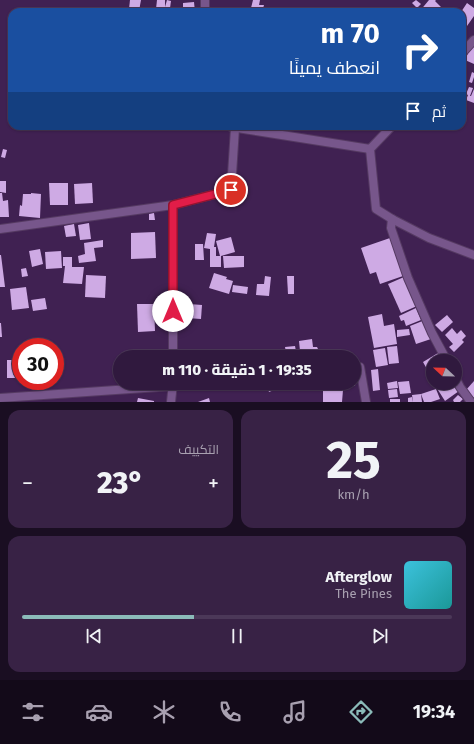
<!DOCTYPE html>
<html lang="ar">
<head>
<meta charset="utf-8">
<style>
  :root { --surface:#30193e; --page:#382245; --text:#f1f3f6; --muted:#a8a0b0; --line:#4b3858; --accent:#8bbbb9 }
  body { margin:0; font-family:"Fira Sans",Cairo,sans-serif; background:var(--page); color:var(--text); direction:rtl; height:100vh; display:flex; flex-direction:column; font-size:15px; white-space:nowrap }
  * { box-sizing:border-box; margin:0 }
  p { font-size:13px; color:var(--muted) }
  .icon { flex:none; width:22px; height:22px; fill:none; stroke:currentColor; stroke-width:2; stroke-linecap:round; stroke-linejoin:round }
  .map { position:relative; height:402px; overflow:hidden; direction:ltr }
  .drawer { display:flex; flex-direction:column; gap:8px; padding:8px; background:#1a0e22; flex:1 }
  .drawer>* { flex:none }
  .top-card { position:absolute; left:8px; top:8px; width:458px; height:122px; border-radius:12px; box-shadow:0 1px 3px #0004,0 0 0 1px var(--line); direction:rtl; background:#1a4fa0; color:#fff; overflow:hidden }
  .needle { width:26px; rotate:292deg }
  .controls { position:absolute; left:426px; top:354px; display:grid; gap:8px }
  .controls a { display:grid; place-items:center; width:36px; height:36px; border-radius:50%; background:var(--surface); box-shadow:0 1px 3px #0004,0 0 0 1px var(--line); font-size:20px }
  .speed { position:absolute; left:12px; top:338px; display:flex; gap:8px; font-size:20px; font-weight:700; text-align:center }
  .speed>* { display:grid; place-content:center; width:52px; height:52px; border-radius:50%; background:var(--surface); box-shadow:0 1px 3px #0004,0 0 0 1px var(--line); line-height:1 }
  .speed .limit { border:6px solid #d22; background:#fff; color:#111 }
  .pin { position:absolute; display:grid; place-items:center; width:34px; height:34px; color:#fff; margin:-17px; border:2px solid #fff; border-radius:50%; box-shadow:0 1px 4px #0007 }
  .me { position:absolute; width:44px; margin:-22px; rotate:0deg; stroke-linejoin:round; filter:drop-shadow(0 0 3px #0008) }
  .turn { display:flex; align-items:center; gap:14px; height:84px; padding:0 20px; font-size:18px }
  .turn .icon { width:52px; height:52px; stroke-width:2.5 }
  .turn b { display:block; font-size:28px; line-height:34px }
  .then { display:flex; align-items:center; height:38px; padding:0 20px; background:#0003; gap:8px; font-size:15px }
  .big { font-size:30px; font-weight:800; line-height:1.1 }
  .drawer .tile { flex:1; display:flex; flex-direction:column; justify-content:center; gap:6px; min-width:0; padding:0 14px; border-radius:12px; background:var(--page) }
  .drawer .dial { align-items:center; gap:0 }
  .dial b { font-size:52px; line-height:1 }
  .song { display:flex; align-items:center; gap:12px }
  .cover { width:48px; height:48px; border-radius:6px; background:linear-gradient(135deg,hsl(190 70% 55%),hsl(180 70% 35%)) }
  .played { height:4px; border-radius:2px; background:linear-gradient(90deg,var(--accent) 40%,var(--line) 40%) }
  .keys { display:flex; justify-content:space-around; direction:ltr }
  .heat { display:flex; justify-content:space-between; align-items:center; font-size:22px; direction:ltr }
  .drawer .tiles { flex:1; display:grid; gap:8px; grid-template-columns:1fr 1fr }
  .tile:last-child { grid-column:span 2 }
  .trip { position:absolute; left:113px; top:350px; width:248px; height:40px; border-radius:20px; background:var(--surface); box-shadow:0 1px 3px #0004,0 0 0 1px var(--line); font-weight:800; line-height:40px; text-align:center; direction:rtl }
  .tabs { display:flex; height:64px; justify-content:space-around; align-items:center; background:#130a19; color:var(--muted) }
  .tabs .icon { width:28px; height:28px }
  .tabs .active { color:var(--accent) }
  .tabs b { font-size:18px; color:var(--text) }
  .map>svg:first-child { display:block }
  .building { fill:#ceaae4 }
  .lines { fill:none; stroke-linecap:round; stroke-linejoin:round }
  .minor-casing { stroke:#553a62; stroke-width:10 }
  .minor { stroke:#77568b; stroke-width:8 }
  .route-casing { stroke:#92132f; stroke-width:10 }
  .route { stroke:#e11d48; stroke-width:7 }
</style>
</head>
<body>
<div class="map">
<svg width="474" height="402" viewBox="0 0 474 402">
  <rect width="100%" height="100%" fill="#402152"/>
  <g class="building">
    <path d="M130,0H141L139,11L129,9Z"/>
    <path d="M157,0H165V10L156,9Z"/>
    <path d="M167,0L171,1L170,8L165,7Z"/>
    <path d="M253,0H260L259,5H264L262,12H250Z"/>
    <path d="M416,0L421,4L417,8L412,3Z"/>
    <path d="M429,0H436L435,1L446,12H419Z"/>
    <path d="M194,2L195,12H183V3Z"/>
    <path d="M467,3L474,8V16L467,26L462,22V12H461Z"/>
    <path d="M474,40V64L465,60Z"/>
    <path d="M472,72L474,73V77L472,83L469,82Z"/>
    <path d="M469,87L473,88L470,96H471L474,89V103L466,100L468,95L466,94Z"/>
    <path d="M3,149L7,150L5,158L1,157Z"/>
    <path d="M0,181H6V193L0,192Z"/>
    <path d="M49,183H68V205H50Z"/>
    <path d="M92,183L93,203L75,204L74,184Z"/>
    <path d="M0,193H2L3,201L8,200L9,217H0Z"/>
    <path d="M31,193L41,194L40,218L19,216L20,205L22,206L23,194H31Z"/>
    <path d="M154,213L155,220H149V214Z"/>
    <path d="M89,223L91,239L80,240L78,225Z"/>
    <path d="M74,224L76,236L66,237L64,226Z"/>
    <path d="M155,232L156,258L131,259V233Z"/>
    <path d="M207,233L216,234L214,247H216V256H220L216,241L231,237L235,252L221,256V267H210V249L204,248Z"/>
    <path d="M390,238L403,276L380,284L376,272L370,274L361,248Z"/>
    <path d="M103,240V247L94,248L96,261L79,263L78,256L85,254L84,243Z"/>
    <path d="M195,244H203L204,260H195Z"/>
    <path d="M40,249L43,264L32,267L29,251Z"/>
    <path d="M61,251L62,268L46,269L45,252Z"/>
    <path d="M0,255H1L5,287H0Z"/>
    <path d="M223,256H244V267L224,268Z"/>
    <path d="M63,257H72V267H84L82,284L63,283L65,266H63Z"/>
    <path d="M26,268L28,276L22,277L21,269Z"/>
    <path d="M214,273L227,277L226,279L233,281L229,294L209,288Z"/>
    <path d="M86,275L106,276L105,298L85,297Z"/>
    <path d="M265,276L271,277L269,296L256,295L257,284H264Z"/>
    <path d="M287,276H294V294H288Z"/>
    <path d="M404,277L417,306L401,313L388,284Z"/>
    <path d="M233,285L248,287L247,294L232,292Z"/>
    <path d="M26,287L29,308L12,310L10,289Z"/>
    <path d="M45,298L47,309L33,311L31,300Z"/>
    <path d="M137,304H154L155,331L138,332Z"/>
    <path d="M189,304L202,305L201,319L187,318Z"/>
    <path d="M416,308L421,320L406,326L404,320L401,321L399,316Z"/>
    <path d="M382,314L384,326L394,324L397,344L374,348L368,317Z"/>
    <path d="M447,315L453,322L442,332L435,325Z"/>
    <path d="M425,320L431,339L416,344L410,326Z"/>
    <path d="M0,323H1L2,337H0Z"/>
    <path d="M452,328L457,334L461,330L466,336L462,340L464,342L454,352L449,347L453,344L445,335Z"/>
    <path d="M409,329L410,335L397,337V330Z"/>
    <path d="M312,339L313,347H317L318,349L300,351L299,341Z"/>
    <path d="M295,346L297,357H287L285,347Z"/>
    <path d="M397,346L399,363L389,364L387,347Z"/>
    <path d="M385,348L388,365L376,367L373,350Z"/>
    <path d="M438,353L443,361H433V369L428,371L423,362Z"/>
    <path d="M354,359H357L358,365L354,366Z"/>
    <path d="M7,360H20L21,378H7Z"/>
    <path d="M378,369L380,390L373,391L371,370Z"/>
    <path d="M433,370V381L428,373Z"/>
    <path d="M354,372H356L355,386L344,385V383H354Z"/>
    <path d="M397,381L398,388L388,389L387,383Z"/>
    <path d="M409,381L411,393L400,394L398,382Z"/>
    <path d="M474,381V398L466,390Z"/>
    <path d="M266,383H277L279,388L269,392Z"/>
    <path d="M287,383H303L289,388Z"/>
    <path d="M304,383H313L304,386Z"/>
    <path d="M323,383H335V390H343L342,402H323Z"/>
    <path d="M449,383H454L459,391L445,401L438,390Z"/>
    <path d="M397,389L398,397L389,398L388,390Z"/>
    <path d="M436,389L440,399L431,402H424L421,394Z"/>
    <path d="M421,394L422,402H413L412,395Z"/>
    <path d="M458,395L463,399L460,402H454L453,400Z"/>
    <path d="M412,397L413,402H408V398Z"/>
    <path d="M138,398L154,401V402H137Z"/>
    <path d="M209,398L210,402H198Z"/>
    <rect x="390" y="399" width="10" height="3"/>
  </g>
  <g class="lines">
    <defs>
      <g id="minor">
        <path d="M205,0V12"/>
        <path d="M462,53L474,40"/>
        <path d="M392,126L370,149L376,209L392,219L429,238L474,255"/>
        <path d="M231,127L370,149"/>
        <path d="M392,219L391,228L408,278L432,333L447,361"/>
        <path d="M0,229L173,205L231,190L235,128"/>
        <path d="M173,357V205"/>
        <path d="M360,367L366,402"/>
        <path d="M455,377L460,387L471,402"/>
        <path d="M0,398L217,383"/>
        <path d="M171,402L173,383"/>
      </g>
    </defs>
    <use href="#minor" class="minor-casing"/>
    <use href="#minor" class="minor"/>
  </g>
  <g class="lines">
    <defs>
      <path id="route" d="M173,311V205L231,190"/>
    </defs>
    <use href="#route" class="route-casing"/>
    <use href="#route" class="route"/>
  </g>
</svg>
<div class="controls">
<a><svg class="needle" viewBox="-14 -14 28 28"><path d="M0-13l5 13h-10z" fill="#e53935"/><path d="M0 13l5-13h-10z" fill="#a8a0b0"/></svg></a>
</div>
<div class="speed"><div class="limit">30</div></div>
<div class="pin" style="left:231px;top:190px;background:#d93025"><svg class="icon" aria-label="arrive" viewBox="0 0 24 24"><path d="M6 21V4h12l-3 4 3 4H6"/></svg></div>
<svg class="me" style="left:173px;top:311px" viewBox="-20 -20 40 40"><circle r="19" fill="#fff"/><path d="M0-13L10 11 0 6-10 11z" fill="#e11d48"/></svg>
<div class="trip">19:35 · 1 دقيقة · 110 m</div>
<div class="top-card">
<div class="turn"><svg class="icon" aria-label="right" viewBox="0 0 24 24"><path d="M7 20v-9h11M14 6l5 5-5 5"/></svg><div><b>70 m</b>انعطف يمينًا</div></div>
<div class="then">ثم<svg class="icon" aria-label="arrive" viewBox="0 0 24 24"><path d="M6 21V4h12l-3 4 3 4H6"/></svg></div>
</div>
</div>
<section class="drawer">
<div class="tiles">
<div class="tile dial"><b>25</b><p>km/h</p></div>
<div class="tile"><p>التكييف</p>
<div class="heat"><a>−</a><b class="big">23°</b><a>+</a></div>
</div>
<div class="tile">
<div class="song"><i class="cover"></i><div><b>Afterglow</b><p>The Pines</p></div></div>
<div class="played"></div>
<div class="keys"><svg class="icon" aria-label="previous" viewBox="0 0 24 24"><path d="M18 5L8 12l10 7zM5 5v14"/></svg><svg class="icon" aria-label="pause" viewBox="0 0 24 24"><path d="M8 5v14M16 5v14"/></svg><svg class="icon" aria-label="next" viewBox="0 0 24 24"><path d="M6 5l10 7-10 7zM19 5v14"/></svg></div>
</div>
</div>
</section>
<nav class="tabs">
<b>19:34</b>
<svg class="icon active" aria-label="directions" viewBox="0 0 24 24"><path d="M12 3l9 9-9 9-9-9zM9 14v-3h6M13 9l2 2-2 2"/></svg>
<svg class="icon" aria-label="music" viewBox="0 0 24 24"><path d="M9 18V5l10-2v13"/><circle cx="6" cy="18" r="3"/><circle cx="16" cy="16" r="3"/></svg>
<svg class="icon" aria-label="phone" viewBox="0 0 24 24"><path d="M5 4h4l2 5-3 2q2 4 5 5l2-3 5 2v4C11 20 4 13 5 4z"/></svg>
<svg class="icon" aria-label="climate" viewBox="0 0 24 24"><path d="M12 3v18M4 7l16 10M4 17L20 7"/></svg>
<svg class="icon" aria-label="car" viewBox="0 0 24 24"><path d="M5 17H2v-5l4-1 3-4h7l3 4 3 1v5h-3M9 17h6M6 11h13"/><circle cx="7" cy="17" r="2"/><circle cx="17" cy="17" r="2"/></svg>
<svg class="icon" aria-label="filters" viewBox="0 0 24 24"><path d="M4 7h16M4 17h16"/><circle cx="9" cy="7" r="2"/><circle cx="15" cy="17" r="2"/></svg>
</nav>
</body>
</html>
